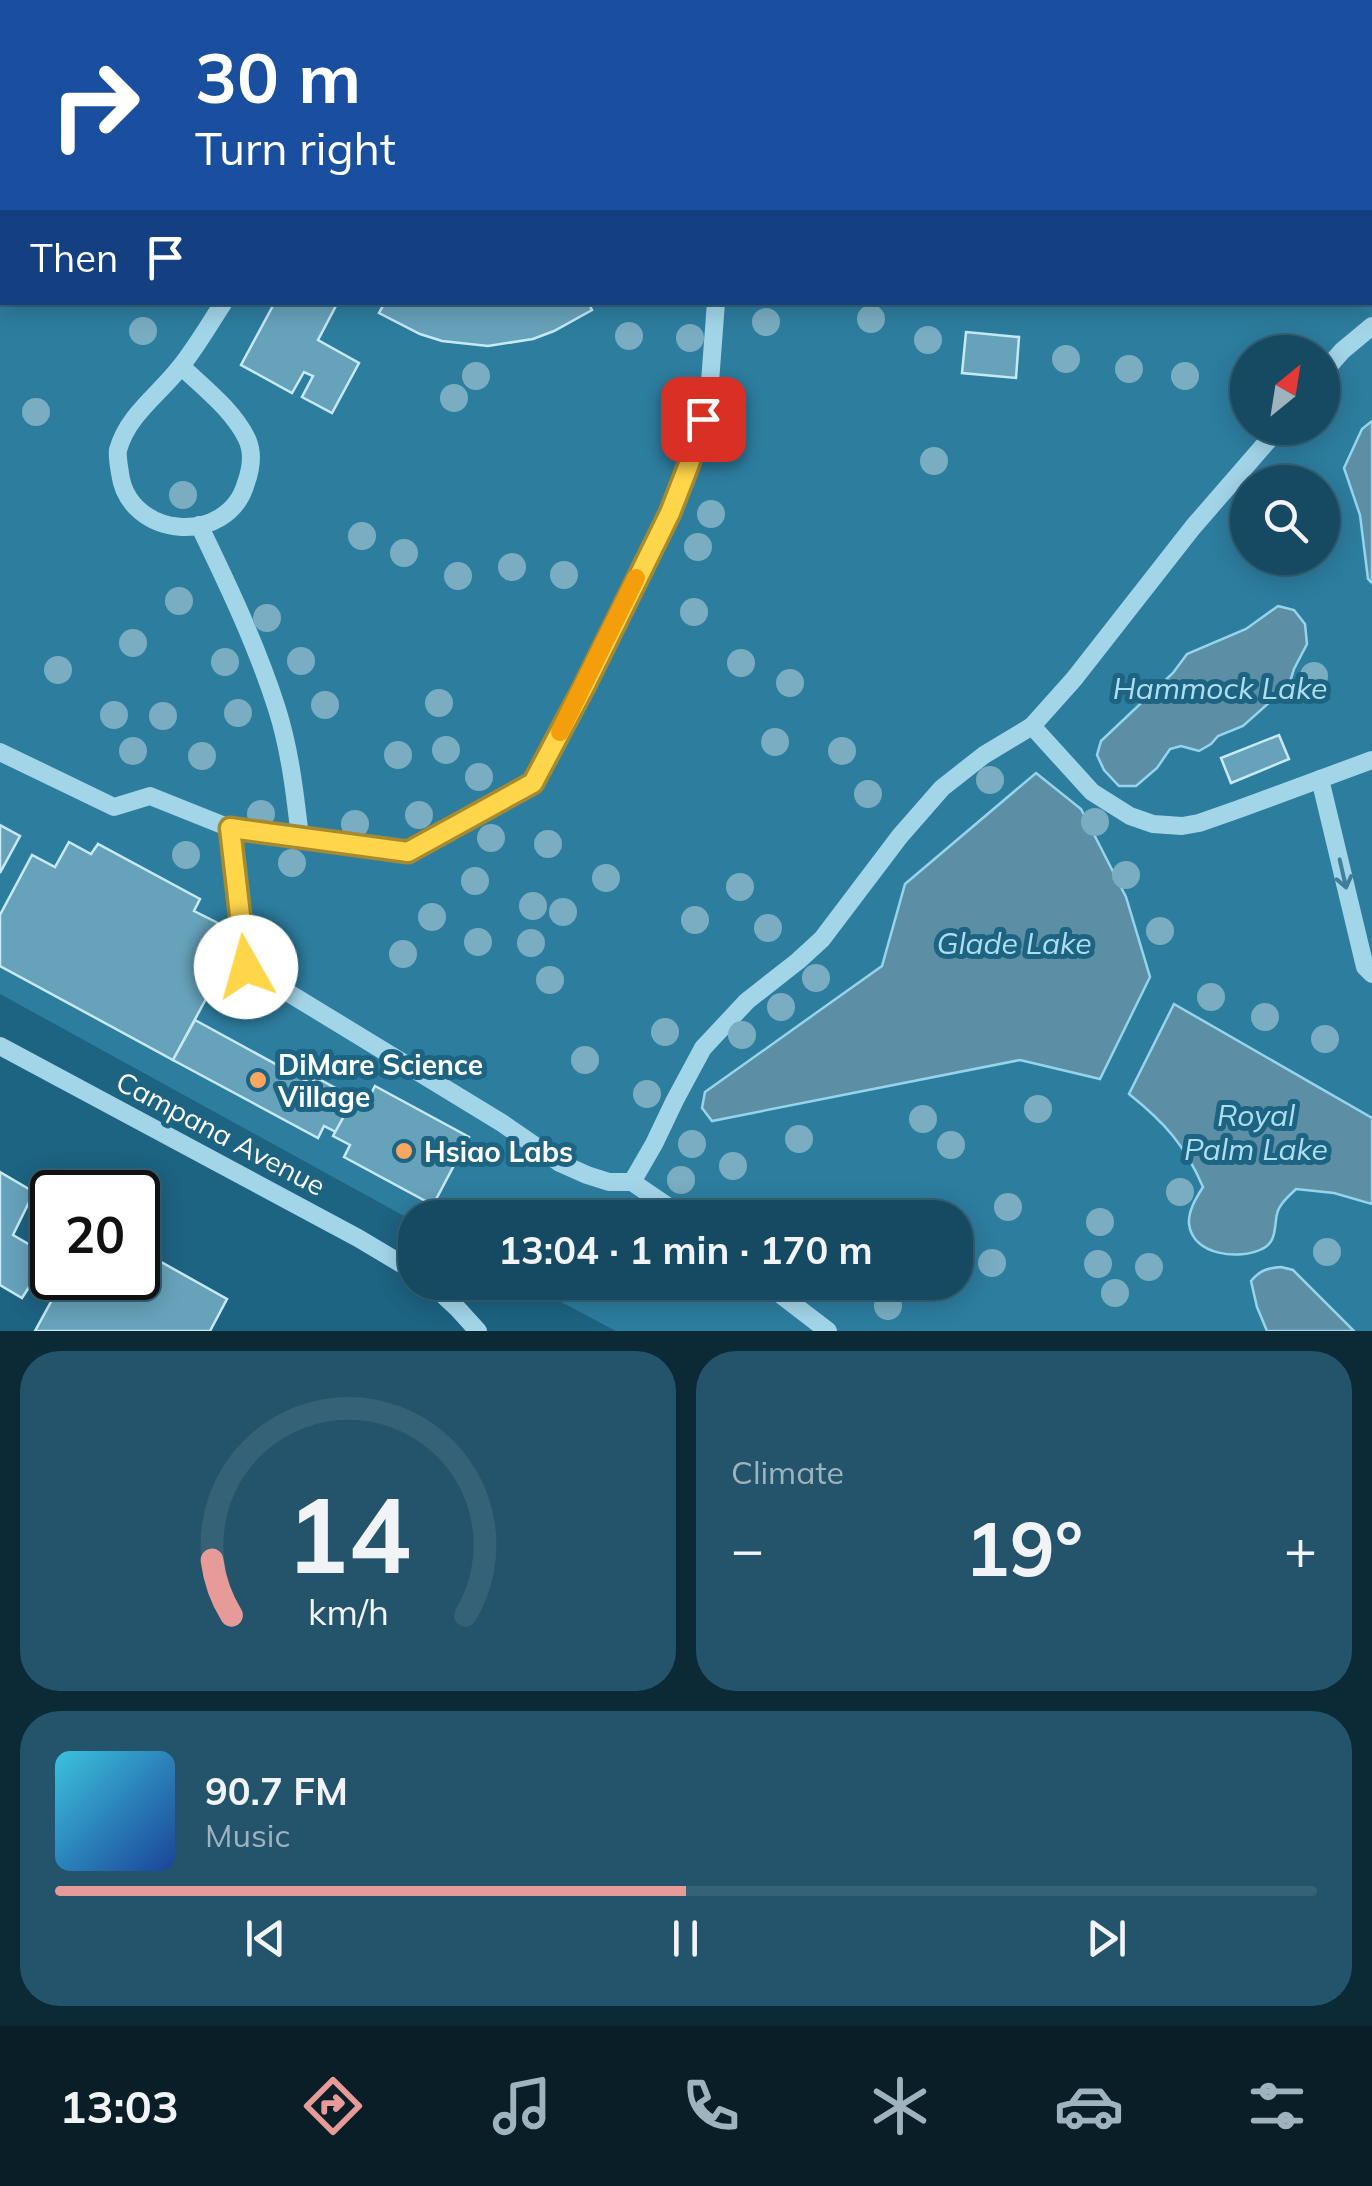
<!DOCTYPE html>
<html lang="en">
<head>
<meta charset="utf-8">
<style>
  :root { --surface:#164a62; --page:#23546b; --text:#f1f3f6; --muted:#9eb3be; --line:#356277; --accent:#e69b98 }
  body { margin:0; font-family:Mulish,sans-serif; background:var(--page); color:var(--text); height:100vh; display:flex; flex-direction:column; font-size:38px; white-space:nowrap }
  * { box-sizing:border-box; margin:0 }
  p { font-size:32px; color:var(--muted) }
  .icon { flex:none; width:55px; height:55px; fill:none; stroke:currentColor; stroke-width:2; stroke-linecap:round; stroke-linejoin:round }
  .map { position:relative; height:1331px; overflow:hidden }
  .sheet { display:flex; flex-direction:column; gap:20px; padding:20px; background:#0c2936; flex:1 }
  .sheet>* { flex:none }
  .banner { position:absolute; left:0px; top:0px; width:1372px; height:305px; box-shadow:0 5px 25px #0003,0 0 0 2px var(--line); background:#1a4fa0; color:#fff; overflow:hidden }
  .needle { width:65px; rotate:30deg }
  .fabs { position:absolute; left:1230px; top:335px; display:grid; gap:20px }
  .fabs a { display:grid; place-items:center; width:110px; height:110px; border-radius:50%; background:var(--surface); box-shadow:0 5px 25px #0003,0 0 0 2px var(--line); font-size:50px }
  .speed { position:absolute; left:30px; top:1170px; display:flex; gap:20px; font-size:50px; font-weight:700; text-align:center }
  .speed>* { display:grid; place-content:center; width:130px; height:130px; border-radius:50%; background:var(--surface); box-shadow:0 5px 25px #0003,0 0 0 2px var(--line); line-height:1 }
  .speed .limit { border:5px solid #111; border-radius:15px; background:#fff; color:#111 }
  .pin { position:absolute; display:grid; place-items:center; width:85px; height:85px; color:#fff; margin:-42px; border-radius:20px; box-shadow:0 5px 15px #0006 }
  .me { position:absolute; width:110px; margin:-55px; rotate:353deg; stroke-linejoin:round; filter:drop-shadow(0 0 8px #0008) }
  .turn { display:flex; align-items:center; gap:35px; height:210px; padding:0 30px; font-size:45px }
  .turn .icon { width:130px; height:130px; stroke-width:2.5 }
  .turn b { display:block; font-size:70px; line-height:85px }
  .then { display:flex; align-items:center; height:95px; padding:0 30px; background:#0003; gap:20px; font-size:38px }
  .big { font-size:75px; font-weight:700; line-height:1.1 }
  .sheet .card { flex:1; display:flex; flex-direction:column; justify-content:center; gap:15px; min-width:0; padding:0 35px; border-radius:40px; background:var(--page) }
  .sheet .dial { align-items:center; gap:0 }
  .dial svg { height:260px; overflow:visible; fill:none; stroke:var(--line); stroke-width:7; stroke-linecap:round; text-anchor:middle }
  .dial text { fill:var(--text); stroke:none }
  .song { display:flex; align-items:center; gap:30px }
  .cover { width:120px; height:120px; border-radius:15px; background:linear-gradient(135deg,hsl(190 70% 55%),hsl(220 70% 35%)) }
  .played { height:10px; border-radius:5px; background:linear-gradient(90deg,var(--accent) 50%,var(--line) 50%) }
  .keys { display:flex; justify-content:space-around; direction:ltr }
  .heat { display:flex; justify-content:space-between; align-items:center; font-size:55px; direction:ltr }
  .sheet .tiles { flex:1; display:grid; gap:20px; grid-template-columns:1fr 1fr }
  .card:last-child { grid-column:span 2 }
  .trip { position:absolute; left:398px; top:1200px; width:575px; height:100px; border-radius:40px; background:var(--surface); box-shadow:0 5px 25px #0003,0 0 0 2px var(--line); font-weight:700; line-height:100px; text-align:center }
  .tabs { display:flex; height:160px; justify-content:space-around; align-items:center; background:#091e27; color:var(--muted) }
  .tabs .icon { width:70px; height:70px }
  .tabs .on { color:var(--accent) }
  .tabs b { font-size:45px; color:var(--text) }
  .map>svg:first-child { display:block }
  .green { fill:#2d7d9f; fill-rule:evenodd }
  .water { fill:#5c8fa5; stroke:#96d4eb; stroke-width:2.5 }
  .building { fill:#67a2bb; stroke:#c7e9f7; stroke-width:2.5 }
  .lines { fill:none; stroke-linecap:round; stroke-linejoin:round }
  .minor { stroke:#a3d5e9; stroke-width:18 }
  .tree { fill:#7aadc2 }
  .oneway { stroke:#3e809c }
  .route-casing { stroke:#a68a30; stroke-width:25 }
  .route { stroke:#ffd54a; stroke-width:18 }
  .slow { stroke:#f59e0b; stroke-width:18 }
  .poi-dot { fill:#f9a661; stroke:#1d6382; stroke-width:4 }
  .labels { text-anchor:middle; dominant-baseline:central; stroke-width:10; stroke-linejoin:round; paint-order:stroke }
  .poi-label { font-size:28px; font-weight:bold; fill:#fff; stroke:#1d6382; text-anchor:start }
  .street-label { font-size:28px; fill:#fff; stroke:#1d6382 }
  .water-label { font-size:30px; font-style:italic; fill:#aedef1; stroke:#1d6382 }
</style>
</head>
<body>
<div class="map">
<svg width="1372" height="1331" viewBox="0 0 1372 1331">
  <rect width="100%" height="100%" fill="#1d6382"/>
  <path class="green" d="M127,0H1372V1331H616L525,1283L955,1282V1218H415V1222L0,994V52L2,51V302H1370V2H121ZM1248,352H1322V428H1248ZM1248,482H1322V558H1248Z"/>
  <g class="water">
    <path d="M1372,421V583L1368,579L1360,515L1344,468L1362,429Z"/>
    <path d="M1278,606L1294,610L1305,624L1307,644L1294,669L1289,685L1243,726L1218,736L1211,744L1199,751L1181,746L1170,749L1157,768L1136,786H1119L1104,770L1097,755L1101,741L1173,673L1187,654L1246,629Z"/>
    <path d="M1036,773L1081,809L1126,897L1150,977L1100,1079L1020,1060L712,1121L702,1108L705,1092L882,966L905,884Z"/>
    <path d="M1174,1004L1372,1118V1204L1334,1193L1296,1189C1289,1196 1279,1204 1277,1214C1274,1227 1277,1242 1262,1249C1240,1260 1193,1256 1189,1224C1188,1211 1196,1198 1203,1187C1185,1145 1164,1122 1129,1094Z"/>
    <path d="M1281,1267L1293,1270L1354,1331H1267L1257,1307L1251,1281C1260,1270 1268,1268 1281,1267Z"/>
  </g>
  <g class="building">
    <path d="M275,302H338L318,340L359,363L332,413L302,397L313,376L304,372L292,393L241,365Z"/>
    <path d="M385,302H588L592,310L554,331L533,339L488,346L442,341L420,334L379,313Z"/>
    <path d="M966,332L1019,337L1016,378L962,373Z"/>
    <path d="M1279,735L1289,759L1231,783L1221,758Z"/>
    <path d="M0,825L20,836L0,873Z"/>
    <path d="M69,842L91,854L98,844L200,899L194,911L218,923L205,948L227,960L173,1060L0,966V915L32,855L55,867Z"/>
    <path d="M195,1020L312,1084L315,1077L354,1098L336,1132L324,1126L318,1138L173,1060Z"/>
    <path d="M375,1086L469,1137L433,1205L344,1157L350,1145L333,1136L354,1098L366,1104Z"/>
    <path d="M0,1172L34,1192L13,1235L49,1256L22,1298L0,1285Z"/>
    <path d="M138,1249L227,1299L210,1331H35L64,1278H138Z"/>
  </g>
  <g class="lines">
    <g class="minor">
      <path d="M249,0L252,2"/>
      <path d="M634,0V2"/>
      <path d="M590,2L592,0"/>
      <path d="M781,2V0"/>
      <path d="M0,104L2,102"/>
      <path d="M181,366C204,388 233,410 247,439C254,454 251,469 246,483C228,547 128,539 120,473C119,466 117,457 118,450C128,414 160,394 181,366C197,346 210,323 224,302"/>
      <path d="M1322,374L1342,351L1372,326"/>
      <path d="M199,525C228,585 257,646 277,709C290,750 295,794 300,837"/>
      <path d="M1032,726L1092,792L1130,816L1153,824L1182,826L1199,823L1239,809L1372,760"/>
      <path d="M0,752L114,807L150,796L230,828"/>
      <path d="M1320,779L1365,967L1372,974"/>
      <path d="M0,1046L358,1238L415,1272"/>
      <path d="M632,1182L654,1144L675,1100L703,1048L747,1001L798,961L822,939L900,836L942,788L984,755L1032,726L1074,679L1193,527L1279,428"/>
      <path d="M685,1218L632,1182H609L587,1175L560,1163L502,1123L246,967L230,828L408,852L533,783L584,687L680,489L697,441L710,382L716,302"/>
      <path d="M429,1282L458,1309L478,1331"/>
      <path d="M764,1282L828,1331"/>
    </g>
  </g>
  <g class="tree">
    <circle cx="871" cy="319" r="14"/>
    <circle cx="766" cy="322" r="14"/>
    <circle cx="143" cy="331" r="14"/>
    <circle cx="629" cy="336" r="14"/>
    <circle cx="690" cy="338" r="14"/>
    <circle cx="928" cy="340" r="14"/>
    <circle cx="1066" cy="359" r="14"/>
    <circle cx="1129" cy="369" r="14"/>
    <circle cx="476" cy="376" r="14"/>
    <circle cx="1185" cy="376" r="14"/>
    <circle cx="454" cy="398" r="14"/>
    <circle cx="36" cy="412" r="14"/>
    <circle cx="731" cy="439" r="14"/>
    <circle cx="934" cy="461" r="14"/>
    <circle cx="183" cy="495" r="14"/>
    <circle cx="711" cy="514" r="14"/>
    <circle cx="362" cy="536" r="14"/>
    <circle cx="698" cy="547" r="14"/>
    <circle cx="404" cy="553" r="14"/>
    <circle cx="512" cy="567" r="14"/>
    <circle cx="564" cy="575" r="14"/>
    <circle cx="458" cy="576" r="14"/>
    <circle cx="179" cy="601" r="14"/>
    <circle cx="694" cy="612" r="14"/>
    <circle cx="267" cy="618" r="14"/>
    <circle cx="133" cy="643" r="14"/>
    <circle cx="301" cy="661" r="14"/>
    <circle cx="225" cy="662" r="14"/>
    <circle cx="741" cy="663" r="14"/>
    <circle cx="58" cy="670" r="14"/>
    <circle cx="1314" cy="676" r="14"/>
    <circle cx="790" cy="683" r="14"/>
    <circle cx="439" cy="703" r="14"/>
    <circle cx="325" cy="705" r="14"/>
    <circle cx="238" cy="713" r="14"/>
    <circle cx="114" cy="715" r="14"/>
    <circle cx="163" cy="716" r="14"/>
    <circle cx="775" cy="742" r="14"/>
    <circle cx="446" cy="750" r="14"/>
    <circle cx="133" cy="751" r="14"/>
    <circle cx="842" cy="751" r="14"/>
    <circle cx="398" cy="755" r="14"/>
    <circle cx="202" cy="756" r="14"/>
    <circle cx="479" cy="777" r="14"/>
    <circle cx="990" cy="780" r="14"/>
    <circle cx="868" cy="794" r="14"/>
    <circle cx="261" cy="814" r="14"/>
    <circle cx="419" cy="815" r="14"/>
    <circle cx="1095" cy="822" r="14"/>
    <circle cx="355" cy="824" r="14"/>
    <circle cx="491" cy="838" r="14"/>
    <circle cx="548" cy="844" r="14"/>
    <circle cx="186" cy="855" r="14"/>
    <circle cx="292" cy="863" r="14"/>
    <circle cx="1126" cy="875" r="14"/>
    <circle cx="606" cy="878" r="14"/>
    <circle cx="475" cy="881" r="14"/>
    <circle cx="740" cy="887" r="14"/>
    <circle cx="533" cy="906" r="14"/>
    <circle cx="563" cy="912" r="14"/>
    <circle cx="432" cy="917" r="14"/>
    <circle cx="695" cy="920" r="14"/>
    <circle cx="768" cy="928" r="14"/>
    <circle cx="1160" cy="931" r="14"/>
    <circle cx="478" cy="942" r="14"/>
    <circle cx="531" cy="943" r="14"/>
    <circle cx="403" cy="954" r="14"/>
    <circle cx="816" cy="978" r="14"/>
    <circle cx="550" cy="980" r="14"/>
    <circle cx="1211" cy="997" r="14"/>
    <circle cx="781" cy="1007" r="14"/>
    <circle cx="1265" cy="1017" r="14"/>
    <circle cx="665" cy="1032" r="14"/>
    <circle cx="742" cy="1035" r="14"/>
    <circle cx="1325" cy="1039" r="14"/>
    <circle cx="585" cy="1060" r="14"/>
    <circle cx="647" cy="1094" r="14"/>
    <circle cx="1038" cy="1109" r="14"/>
    <circle cx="923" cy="1119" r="14"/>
    <circle cx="799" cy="1139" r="14"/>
    <circle cx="692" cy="1144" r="14"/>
    <circle cx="951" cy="1145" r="14"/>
    <circle cx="733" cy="1166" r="14"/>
    <circle cx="681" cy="1180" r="14"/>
    <circle cx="1180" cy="1192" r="14"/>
    <circle cx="1008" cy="1207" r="14"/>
    <circle cx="1100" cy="1222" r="14"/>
    <circle cx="1327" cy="1252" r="14"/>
    <circle cx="992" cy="1263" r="14"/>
    <circle cx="1098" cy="1264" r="14"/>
    <circle cx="1149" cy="1267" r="14"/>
    <circle cx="1115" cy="1293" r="14"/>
    <circle cx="888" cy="1306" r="14"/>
  </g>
  <defs><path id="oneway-shaft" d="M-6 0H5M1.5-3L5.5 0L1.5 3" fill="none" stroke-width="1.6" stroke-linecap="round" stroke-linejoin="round" transform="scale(2.5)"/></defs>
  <use class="oneway" href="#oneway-shaft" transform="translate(1343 874) rotate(77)"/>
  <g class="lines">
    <defs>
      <path id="route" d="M246,967L230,828L408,852L533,783L584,687L670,513L689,464L703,419"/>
    </defs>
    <use href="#route" class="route-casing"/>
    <use href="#route" class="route"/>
    <path class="slow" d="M560,732L636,578"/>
  </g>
  <g class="poi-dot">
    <circle cx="258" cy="1080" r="10"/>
    <circle cx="404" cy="1151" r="10"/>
  </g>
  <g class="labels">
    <g class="poi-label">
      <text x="278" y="1064">DiMare Science<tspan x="278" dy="32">Village</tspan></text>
      <text x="424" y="1151">Hsiao Labs</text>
    </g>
    <g class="street-label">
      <text transform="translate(221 1133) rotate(28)">Campana Avenue</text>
    </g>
    <g class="water-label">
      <text x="1220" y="688">Hammock Lake</text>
      <text x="1014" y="943">Glade Lake</text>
      <text x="1256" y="1115">Royal<tspan x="1256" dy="34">Palm Lake</tspan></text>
    </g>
  </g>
</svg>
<div class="fabs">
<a><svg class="needle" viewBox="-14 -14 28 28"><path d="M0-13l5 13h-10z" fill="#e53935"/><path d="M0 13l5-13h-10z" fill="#9eb3be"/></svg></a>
<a><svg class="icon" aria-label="search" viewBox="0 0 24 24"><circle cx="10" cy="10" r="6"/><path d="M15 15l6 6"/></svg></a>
</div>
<div class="speed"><div class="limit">20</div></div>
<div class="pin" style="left:703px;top:419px;background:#d93025"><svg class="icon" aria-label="arrive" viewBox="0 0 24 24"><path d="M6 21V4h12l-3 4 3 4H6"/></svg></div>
<svg class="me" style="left:246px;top:967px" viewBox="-20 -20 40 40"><circle r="19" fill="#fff"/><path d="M0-13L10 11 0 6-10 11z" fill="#ffd54a"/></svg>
<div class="trip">13:04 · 1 min · 170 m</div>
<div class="banner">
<div class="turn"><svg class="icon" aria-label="right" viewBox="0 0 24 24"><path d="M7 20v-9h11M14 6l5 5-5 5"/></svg><div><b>30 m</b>Turn right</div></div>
<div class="then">Then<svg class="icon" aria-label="arrive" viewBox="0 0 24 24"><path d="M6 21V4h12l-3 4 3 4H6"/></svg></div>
</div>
</div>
<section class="sheet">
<div class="tiles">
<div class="card dial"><svg viewBox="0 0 100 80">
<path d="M14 69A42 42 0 1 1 86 69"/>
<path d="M14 69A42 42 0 0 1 8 52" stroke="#e69b98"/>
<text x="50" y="56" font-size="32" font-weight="700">14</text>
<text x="50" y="72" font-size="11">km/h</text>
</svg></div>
<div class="card"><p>Climate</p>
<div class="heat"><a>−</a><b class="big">19°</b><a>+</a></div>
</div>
<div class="card">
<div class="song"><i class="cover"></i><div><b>90.7 FM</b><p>Music</p></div></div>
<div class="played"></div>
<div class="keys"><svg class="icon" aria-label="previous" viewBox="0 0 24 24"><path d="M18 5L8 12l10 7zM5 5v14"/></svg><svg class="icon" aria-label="pause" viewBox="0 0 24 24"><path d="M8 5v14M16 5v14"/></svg><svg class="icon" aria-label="next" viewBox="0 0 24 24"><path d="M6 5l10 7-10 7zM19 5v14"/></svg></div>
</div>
</div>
</section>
<nav class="tabs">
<b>13:03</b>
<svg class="icon on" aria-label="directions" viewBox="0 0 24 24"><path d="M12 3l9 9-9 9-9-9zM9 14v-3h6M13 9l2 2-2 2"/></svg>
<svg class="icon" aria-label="music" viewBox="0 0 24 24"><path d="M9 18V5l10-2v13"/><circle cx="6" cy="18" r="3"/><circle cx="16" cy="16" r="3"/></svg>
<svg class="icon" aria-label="phone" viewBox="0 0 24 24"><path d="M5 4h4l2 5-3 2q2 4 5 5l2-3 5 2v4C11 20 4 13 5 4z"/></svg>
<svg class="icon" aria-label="climate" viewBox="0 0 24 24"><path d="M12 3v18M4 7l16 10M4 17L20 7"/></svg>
<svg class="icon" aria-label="car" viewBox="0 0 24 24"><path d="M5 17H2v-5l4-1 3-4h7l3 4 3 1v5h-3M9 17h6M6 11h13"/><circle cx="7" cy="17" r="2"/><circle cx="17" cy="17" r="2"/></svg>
<svg class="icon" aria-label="filters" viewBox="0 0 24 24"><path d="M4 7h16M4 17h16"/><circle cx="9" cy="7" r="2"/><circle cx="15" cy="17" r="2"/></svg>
</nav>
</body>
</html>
